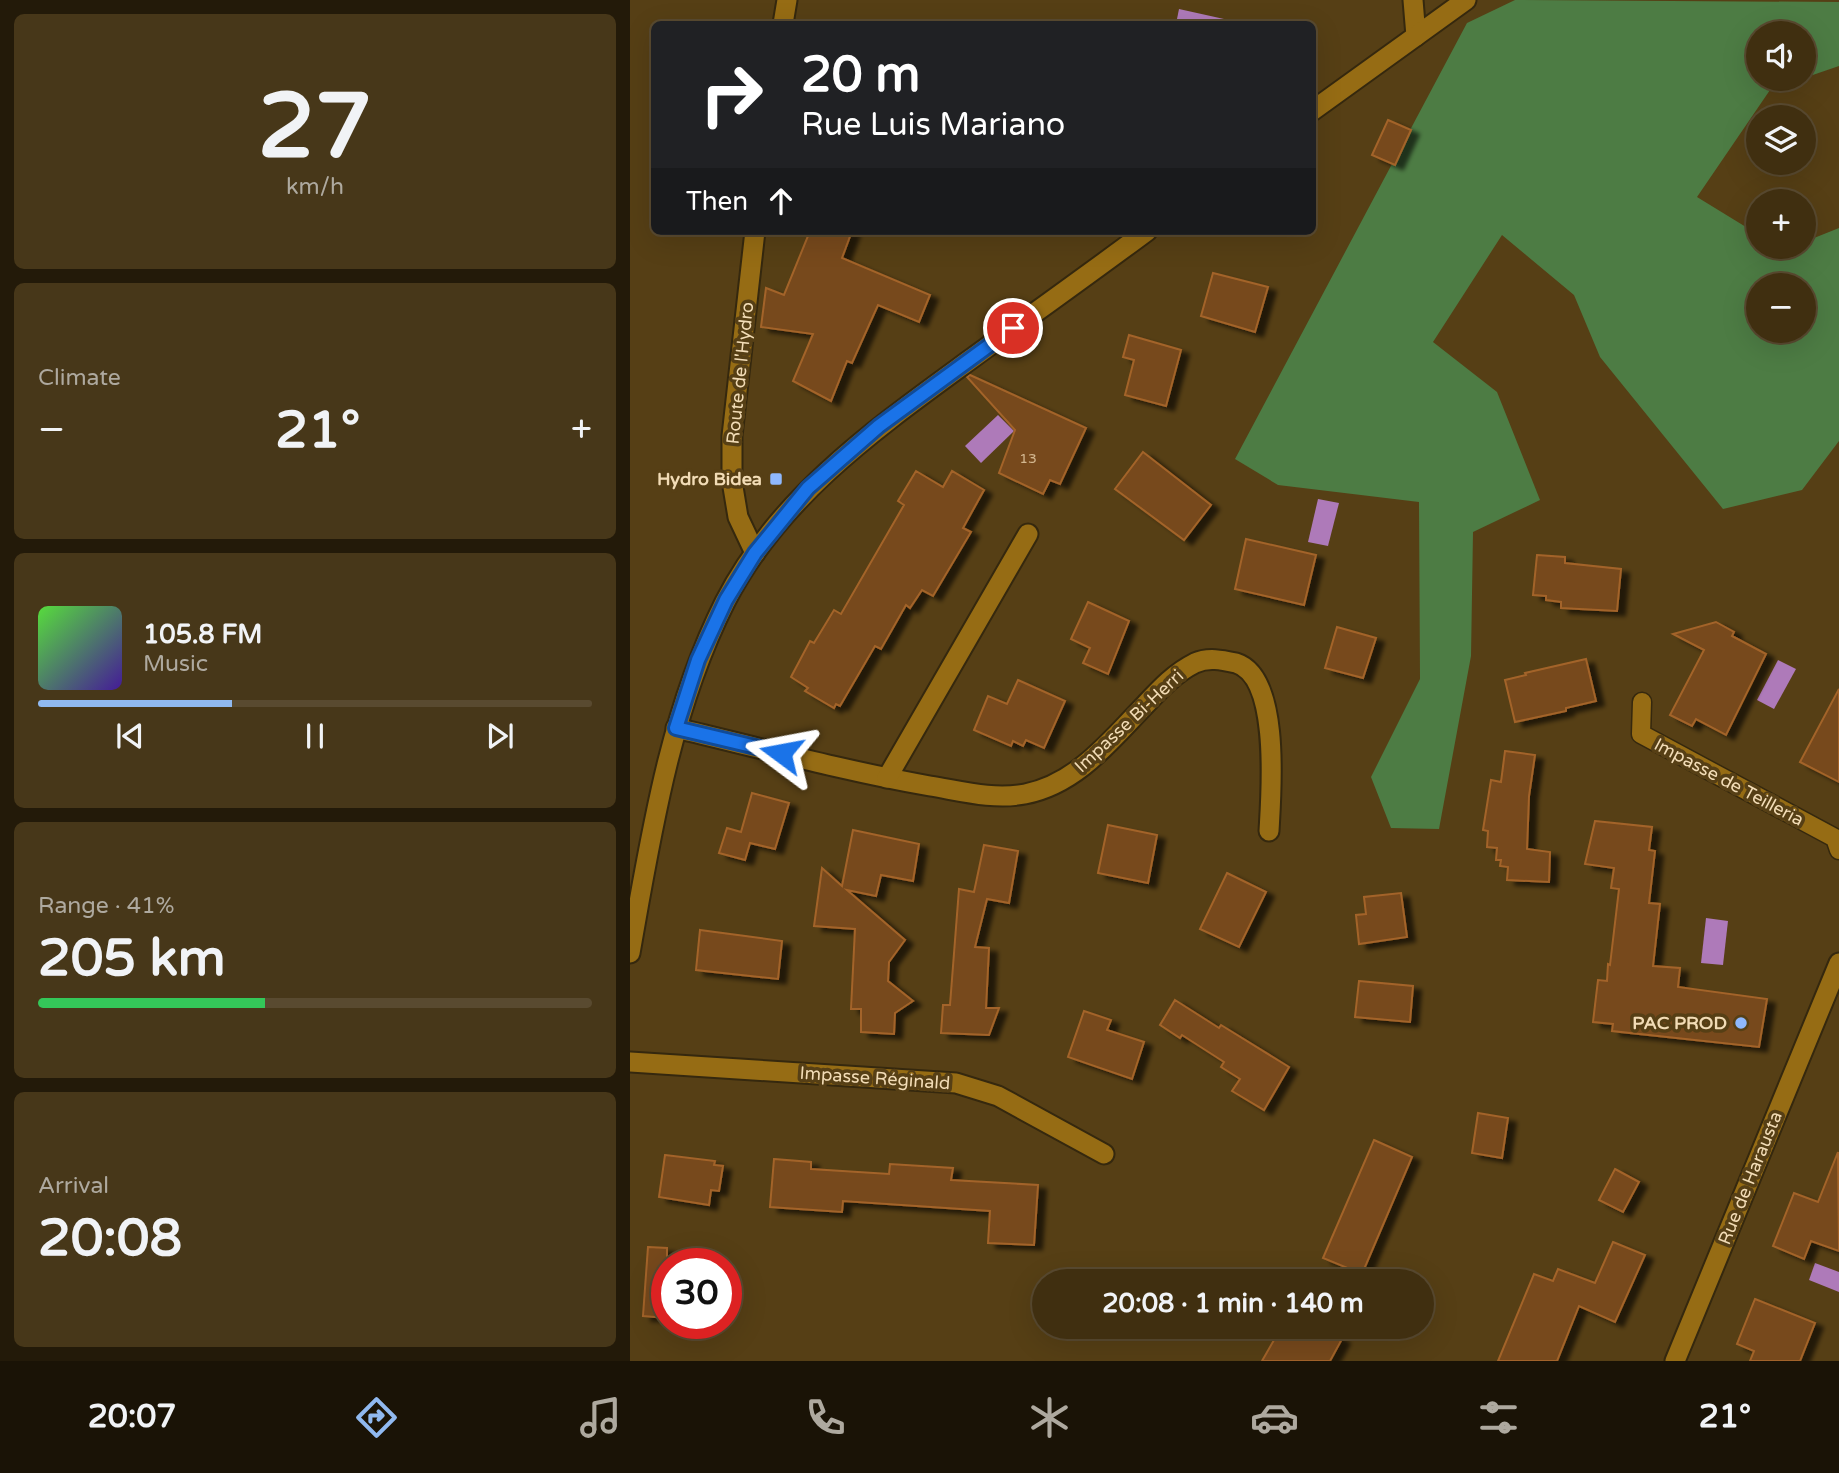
<!DOCTYPE html>
<html lang="en">
<head>
<meta charset="utf-8">
<style>
  :root { --surface:#402f10; --page:#473719; --text:#f1f3f6; --muted:#aea99f; --line:#594a30; --accent:#90b9f0 }
  body { margin:0; font-family:"Varela Round",sans-serif; background:var(--page); color:var(--text); height:100vh; display:flex; flex-direction:column; font-size:26px; white-space:nowrap }
  * { box-sizing:border-box; margin:0 }
  p { font-size:23px; color:var(--muted) }
  .icon { flex:none; width:38px; height:38px; fill:none; stroke:currentColor; stroke-width:2; stroke-linecap:round; stroke-linejoin:round }
  .map { position:relative; flex:1; overflow:hidden }
  .details { display:flex; flex-direction:column; gap:14px; padding:14px; background:#231a09; width:630px }
  .details>* { flex:none }
  .top-card { position:absolute; left:21px; top:21px; width:665px; height:214px; border-radius:10px; box-shadow:0 7px 28px #0002,0 0 0 2px var(--line); background:#202124; color:#fff; overflow:hidden }
  .buttons { position:absolute; left:1116px; top:21px; display:grid; gap:14px }
  .buttons a { display:grid; place-items:center; width:70px; height:70px; border-radius:50%; background:var(--surface); box-shadow:0 7px 28px #0002,0 0 0 2px var(--line); font-size:35px }
  .speed { position:absolute; left:21px; top:1248px; display:flex; gap:14px; font-size:35px; font-weight:700; text-align:center }
  .speed>* { display:grid; place-content:center; width:91px; height:91px; border-radius:50%; background:var(--surface); box-shadow:0 7px 28px #0002,0 0 0 2px var(--line); line-height:1 }
  .speed .limit { border:10px solid #d22; background:#fff; color:#111 }
  .pin { position:absolute; display:grid; place-items:center; width:60px; height:60px; color:#fff; margin:-30px; border:4px solid #fff; border-radius:50%; box-shadow:0 2px 7px #0007 }
  .me { position:absolute; width:77px; margin:-38px; rotate:283deg; stroke-linejoin:round; filter:drop-shadow(0 0 5px #0008) }
  .turn { display:flex; align-items:center; gap:24px; height:147px; padding:0 35px; font-size:32px }
  .turn .icon { width:91px; height:91px; stroke-width:2.5 }
  .turn b { display:block; font-size:49px; line-height:60px }
  .then { display:flex; align-items:center; height:66px; padding:0 35px; background:#0003; gap:14px; font-size:26px }
  .big { font-size:52px; font-weight:800; line-height:1.1 }
  .details .widget { flex:1; display:flex; flex-direction:column; justify-content:center; gap:10px; min-width:0; padding:0 24px; border-radius:10px; background:var(--page) }
  .details .dial { align-items:center; gap:0 }
  .dial b { font-size:91px; line-height:1 }
  .song { display:flex; align-items:center; gap:21px }
  .cover { width:84px; height:84px; border-radius:10px; background:linear-gradient(135deg,hsl(110 70% 55%),hsl(260 70% 35%)) }
  .played { height:7px; border-radius:4px; background:linear-gradient(90deg,var(--accent) 35%,var(--line) 35%) }
  .keys { display:flex; justify-content:space-around; direction:ltr }
  .heat { display:flex; justify-content:space-between; align-items:center; font-size:38px; direction:ltr }
  .charge { height:10px; border-radius:5px; background:linear-gradient(90deg,#34c759 41%,var(--line) 0) }
  .trip { position:absolute; left:402px; top:1269px; width:402px; height:70px; border-radius:35px; background:var(--surface); box-shadow:0 7px 28px #0002,0 0 0 2px var(--line); font-weight:800; line-height:70px; text-align:center }
  .tab-bar { display:flex; height:112px; justify-content:space-around; align-items:center; background:#1a1306; color:var(--muted) }
  .tab-bar .icon { width:49px; height:49px }
  .tab-bar .selected { color:var(--accent) }
  .tab-bar b { font-size:32px; color:var(--text) }
  main { display:flex; flex:1; min-height:0 }
  .map>svg:first-child { display:block }
  .green { fill:#4d7c44; fill-rule:evenodd }
  .water { fill:#ae7ab9 }
  .building { fill:#77481b; stroke:#a36429; stroke-width:2; filter:url(#shadow) }
  .lines { fill:none; stroke-linecap:round; stroke-linejoin:round }
  .service-casing { stroke:#35280e; stroke-width:21 }
  .minor-casing { stroke:#35280e; stroke-width:23 }
  .tertiary-casing { stroke:#35280e; stroke-width:23 }
  .service { stroke:#966c14; stroke-width:18 }
  .minor { stroke:#966c14; stroke-width:19 }
  .tertiary { stroke:#966c14; stroke-width:19 }
  .route-casing { stroke:#114b97; stroke-width:18 }
  .route { stroke:#1a73e8; stroke-width:12 }
  .poi-dot { fill:#8fb8fd; stroke:#563f15; stroke-width:2.5 }
  .labels { text-anchor:middle; dominant-baseline:central; stroke-width:7; stroke-linejoin:round; paint-order:stroke }
  .number-label { font-size:14px; fill:#d3b78f }
  .street-label { font-size:18px; fill:#f2dcb6; stroke:#563f15 }
  .poi-label { font-size:18px; font-weight:bold; fill:#f2dcb6; stroke:#563f15; text-anchor:end }
</style>
</head>
<body>
<main>
<section class="details">
<div class="widget dial"><b>27</b><p>km/h</p></div>
<div class="widget"><p>Climate</p>
<div class="heat"><a>−</a><b class="big">21°</b><a>+</a></div>
</div>
<div class="widget">
<div class="song"><i class="cover"></i><div><b>105.8 FM</b><p>Music</p></div></div>
<div class="played"></div>
<div class="keys"><svg class="icon" aria-label="previous" viewBox="0 0 24 24"><path d="M18 5L8 12l10 7zM5 5v14"/></svg><svg class="icon" aria-label="pause" viewBox="0 0 24 24"><path d="M8 5v14M16 5v14"/></svg><svg class="icon" aria-label="next" viewBox="0 0 24 24"><path d="M6 5l10 7-10 7zM19 5v14"/></svg></div>
</div>
<div class="widget"><p>Range · 41%</p><b class="big">205 km</b><div class="charge"></div></div>
<div class="widget"><p>Arrival</p><b class="big">20:08</b></div>
</section>
<div class="map">
<svg width="1209" height="1361" viewBox="0 0 1209 1361">
  <defs>
    <filter id="shadow"><feDropShadow dx="8" dy="4.5" stdDeviation="2" flood-color="#0009"/></filter>
  </defs>
  <rect width="100%" height="100%" fill="#563f15"/>
  <path class="green" d="M885,0L1209,2V66L1174,78V33H1129V79H1173L1140,90L1067,197L1129,235V247H1148L1153,250L1161,247H1174V242L1209,228V441L1172,490L1093,509L970,357L944,295L872,235L803,342L867,392L910,500L843,532L841,656L809,829L761,828L741,777L790,679L789,502L648,485L605,459L837,23ZM1129,285H1174V331H1129Z"/>
  <g class="water">
    <path d="M549,9L594,19L593,24H546Z"/>
    <path d="M368,415L384,431L351,463L335,446Z"/>
    <path d="M688,499L709,503L698,546L678,542Z"/>
    <path d="M1148,660L1166,669L1144,709L1127,700Z"/>
    <path d="M1076,918L1098,921L1093,965L1071,963Z"/>
    <path d="M1185,1263L1209,1272V1292L1179,1280Z"/>
  </g>
  <g class="building">
    <path d="M758,120L781,130L765,165L742,155Z"/>
    <path d="M180,231H222L212,258L300,295L289,322L248,305L222,363L217,361L201,401L163,381L183,334L131,327L136,288L154,295Z"/>
    <path d="M583,273L638,287L625,332L571,316Z"/>
    <path d="M499,335L551,350L536,406L495,395L504,360L493,357Z"/>
    <path d="M340,375L456,428L430,484L420,480L413,494L369,473L385,430L337,377Z"/>
    <path d="M513,452L581,505L554,540L485,489Z"/>
    <path d="M286,471L313,487L322,471L354,490L333,528L341,532L303,596L292,590L280,608L276,605L251,649L245,646L210,706L206,704L204,708L175,691L178,688L161,677L180,641L184,643L204,610L211,614L274,505L268,501Z"/>
    <path d="M616,539L686,555L674,605L605,589Z"/>
    <path d="M907,555L935,557V563L991,569L987,611L931,608V602L916,600V596L903,595Z"/>
    <path d="M458,602L499,621L478,674L453,663L460,648L441,639Z"/>
    <path d="M1086,622L1104,632L1102,636L1136,654L1096,735L1066,719L1062,726L1040,715L1074,650L1043,634Z"/>
    <path d="M707,627L746,638L733,678L695,668Z"/>
    <path d="M956,659L966,701L936,708V711L885,722L875,680L896,675L895,673Z"/>
    <path d="M388,680L435,701L414,748L396,740L393,746L383,741L381,746L344,730L358,696L377,704Z"/>
    <path d="M1209,689V782L1170,762Z"/>
    <path d="M875,751L905,755L899,796L897,849L920,852L919,882L877,880L878,867L870,866L871,860H866L867,848L857,847L858,831L853,830L861,780L871,782Z"/>
    <path d="M122,793L159,803L145,849L120,843L115,860L89,853L97,828L111,832Z"/>
    <path d="M965,821L1022,827L1019,850L1025,851L1019,903L1030,904L1023,966L1050,968L1048,987L1137,999L1129,1047L982,1031L983,1024L963,1022L968,980L977,981L978,964L980,965L989,889L981,888L984,868L955,864Z"/>
    <path d="M478,825L527,835L518,883L468,873Z"/>
    <path d="M223,830L289,844L283,881L251,875L246,896L217,890L275,940L259,962L258,981L283,1001L265,1013L264,1034L231,1032V1009H221L225,929L184,926L192,868L212,886Z"/>
    <path d="M354,845L388,851L379,903L357,899L345,947L359,948L356,1008H369L359,1035L311,1033L313,1005H320L329,889L344,892Z"/>
    <path d="M597,873L636,892L609,947L570,929Z"/>
    <path d="M771,893L777,937L729,944L726,915L736,914L734,897Z"/>
    <path d="M70,930L152,941L148,979L66,970Z"/>
    <path d="M729,981L783,986L780,1022L725,1017Z"/>
    <path d="M545,1000L589,1028L591,1025L659,1067L634,1110L602,1091L610,1079L591,1067L594,1062L552,1035L550,1038L530,1025Z"/>
    <path d="M454,1011L481,1020L477,1030L514,1042L502,1079L438,1057Z"/>
    <path d="M848,1113L878,1118L872,1158L842,1153Z"/>
    <path d="M744,1140L782,1157L732,1274L693,1258Z"/>
    <path d="M1208,1152L1209,1251L1181,1241L1174,1259L1143,1246L1164,1193L1188,1202Z"/>
    <path d="M35,1155L85,1161L84,1165L93,1166L89,1191L81,1190L79,1205L29,1197Z"/>
    <path d="M144,1159L181,1162V1169L259,1174L260,1164L323,1168L321,1180L408,1185L404,1245L358,1243L360,1211L213,1201L212,1212L140,1207Z"/>
    <path d="M985,1169L1009,1182L993,1212L969,1200Z"/>
    <path d="M983,1242L1015,1255L985,1322L949,1306L927,1361H868L904,1274L923,1281L928,1269L965,1283Z"/>
    <path d="M18,1247L37,1248V1318L13,1316Z"/>
    <path d="M1125,1299L1185,1323L1170,1361H1120L1124,1351L1107,1344Z"/>
    <path d="M652,1326H689L712,1339L700,1361H632Z"/>
  </g>
  <g class="lines">
    <defs>
      <path id="service" d="M1012,702L1011,734L1205,838L1209,850"/>
      <g id="minor">
        <path d="M783,0L786,36"/>
        <path d="M153,24L157,0"/>
        <path d="M125,231L102,436V481L108,517L125,553"/>
        <path d="M46,728C130,748 215,771 300,786C331,791 363,800 395,794C447,784 481,740 516,704C531,688 545,673 565,663C578,657 592,660 606,663C651,677 641,794 639,831"/>
        <path d="M257,778L398,534"/>
        <path d="M0,1062L326,1083L368,1096L474,1154"/>
        <path d="M1045,1361L1209,963"/>
      </g>
      <g id="tertiary">
        <path d="M682,111L836,0"/>
        <path d="M0,953C21,834 40,711 95,602C149,496 248,427 341,359C400,316 459,274 517,231"/>
      </g>
    </defs>
    <use href="#service" class="service-casing"/>
    <use href="#minor" class="minor-casing"/>
    <use href="#tertiary" class="tertiary-casing"/>
    <use href="#service" class="service"/>
    <use href="#minor" class="minor"/>
    <use href="#tertiary" class="tertiary"/>
  </g>
  <g class="lines">
    <defs>
      <path id="route" d="M151,753L46,728L68,660L96,600L125,553L178,488L249,426L383,328"/>
    </defs>
    <use href="#route" class="route-casing"/>
    <use href="#route" class="route"/>
  </g>
  <g class="poi-dot">
    <rect x="139" y="472" width="14" height="14" rx="3.5"/>
    <circle cx="1111" cy="1023" r="7"/>
  </g>
  <g class="labels">
    <g class="number-label">
      <text x="398" y="458">13</text>
    </g>
    <g class="street-label">
      <text transform="translate(110 373) rotate(-84)">Route de l'Hydro</text>
      <text transform="translate(499 721) rotate(-43)">Impasse Bi-Herri</text>
      <text transform="translate(1099 782) rotate(28)">Impasse de Teilleria</text>
      <text transform="translate(245 1078) rotate(4)">Impasse Réginald</text>
      <text transform="translate(1120 1178) rotate(-68)">Rue de Harausta</text>
    </g>
    <g class="poi-label">
      <text x="132" y="479">Hydro Bidea</text>
      <text x="1097" y="1023">PAC PROD</text>
    </g>
  </g>
</svg>
<div class="buttons">
<a><svg class="icon" aria-label="sound" viewBox="0 0 24 24"><path d="M4 9h4l5-4v14l-5-4H4zM17 9q2 3 0 6"/></svg></a>
<a><svg class="icon" aria-label="layers" viewBox="0 0 24 24"><path d="M12 4l9 5-9 5-9-5zM3 14l9 5 9-5"/></svg></a>
<a>+</a>
<a>−</a>
</div>
<div class="speed"><div class="limit">30</div></div>
<div class="pin" style="left:383px;top:328px;background:#d93025"><svg class="icon" aria-label="arrive" viewBox="0 0 24 24"><path d="M6 21V4h12l-3 4 3 4H6"/></svg></div>
<svg class="me" style="left:151px;top:753px" viewBox="-20 -20 40 40"><path d="M0-17L14 15 0 8-14 15z" fill="#1a73e8" stroke="#fff" stroke-width="4"/></svg>
<div class="trip">20:08 · 1 min · 140 m</div>
<div class="top-card">
<div class="turn"><svg class="icon" aria-label="right" viewBox="0 0 24 24"><path d="M7 20v-9h11M14 6l5 5-5 5"/></svg><div><b>20 m</b>Rue Luis Mariano</div></div>
<div class="then">Then<svg class="icon" aria-label="ahead" viewBox="0 0 24 24"><path d="M12 20V5M6 11l6-6 6 6"/></svg></div>
</div>
</div>
</main>
<nav class="tab-bar">
<b>20:07</b>
<svg class="icon selected" aria-label="directions" viewBox="0 0 24 24"><path d="M12 3l9 9-9 9-9-9zM9 14v-3h6M13 9l2 2-2 2"/></svg>
<svg class="icon" aria-label="music" viewBox="0 0 24 24"><path d="M9 18V5l10-2v13"/><circle cx="6" cy="18" r="3"/><circle cx="16" cy="16" r="3"/></svg>
<svg class="icon" aria-label="phone" viewBox="0 0 24 24"><path d="M5 4h4l2 5-3 2q2 4 5 5l2-3 5 2v4C11 20 4 13 5 4z"/></svg>
<svg class="icon" aria-label="climate" viewBox="0 0 24 24"><path d="M12 3v18M4 7l16 10M4 17L20 7"/></svg>
<svg class="icon" aria-label="car" viewBox="0 0 24 24"><path d="M5 17H2v-5l4-1 3-4h7l3 4 3 1v5h-3M9 17h6M6 11h13"/><circle cx="7" cy="17" r="2"/><circle cx="17" cy="17" r="2"/></svg>
<svg class="icon" aria-label="filters" viewBox="0 0 24 24"><path d="M4 7h16M4 17h16"/><circle cx="9" cy="7" r="2"/><circle cx="15" cy="17" r="2"/></svg>
<b>21°</b>
</nav>
</body>
</html>
